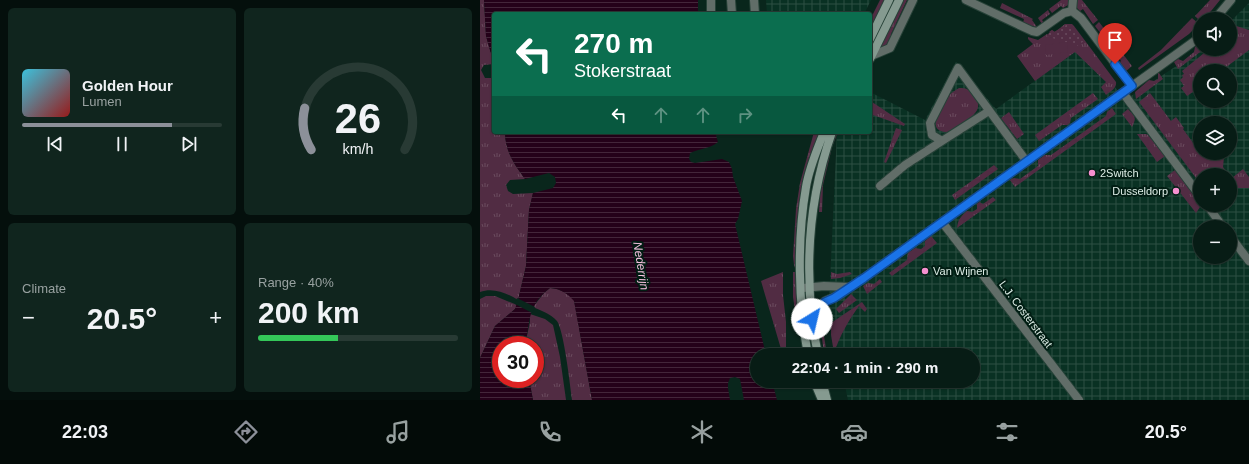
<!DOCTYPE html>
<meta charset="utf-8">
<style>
:root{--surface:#071c15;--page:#10251e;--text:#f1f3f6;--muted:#98a1a0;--line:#283a34;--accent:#8c9099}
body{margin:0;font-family:Helvetica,sans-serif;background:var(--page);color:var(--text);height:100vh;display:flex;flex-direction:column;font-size:15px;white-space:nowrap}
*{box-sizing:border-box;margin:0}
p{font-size:13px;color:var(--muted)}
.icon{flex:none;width:22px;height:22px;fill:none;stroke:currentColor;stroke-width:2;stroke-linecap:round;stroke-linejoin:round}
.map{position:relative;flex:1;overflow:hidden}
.details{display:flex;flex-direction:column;gap:8px;padding:8px;background:#040f0c;width:480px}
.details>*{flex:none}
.top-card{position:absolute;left:12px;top:12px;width:380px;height:122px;border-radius:4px;box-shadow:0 1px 3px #0004,0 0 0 1px var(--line);background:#0b6e4f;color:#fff;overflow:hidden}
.controls{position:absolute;left:713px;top:12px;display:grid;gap:8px}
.controls a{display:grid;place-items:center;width:44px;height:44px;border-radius:50%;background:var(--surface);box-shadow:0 1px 3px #0004,0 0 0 1px var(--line);font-size:20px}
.speed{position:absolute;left:12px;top:336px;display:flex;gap:8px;font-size:20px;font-weight:700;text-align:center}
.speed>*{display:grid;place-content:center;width:52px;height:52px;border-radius:50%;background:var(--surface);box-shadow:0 1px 3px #0004,0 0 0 1px var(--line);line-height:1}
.speed .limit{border:6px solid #d22;background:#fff;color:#111}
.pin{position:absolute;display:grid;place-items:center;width:34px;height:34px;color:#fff;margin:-41px -17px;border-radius:50% 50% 50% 0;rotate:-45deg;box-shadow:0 0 4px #0007}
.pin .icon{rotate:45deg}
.me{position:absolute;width:44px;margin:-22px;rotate:36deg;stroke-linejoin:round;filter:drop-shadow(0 0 3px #0008)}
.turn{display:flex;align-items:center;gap:14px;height:84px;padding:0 16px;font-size:18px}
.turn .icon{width:52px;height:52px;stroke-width:2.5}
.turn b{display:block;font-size:28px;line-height:34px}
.lanes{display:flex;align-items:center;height:38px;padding:0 16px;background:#0003;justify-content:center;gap:20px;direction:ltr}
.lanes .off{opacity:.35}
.big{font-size:30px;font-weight:700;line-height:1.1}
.details .widget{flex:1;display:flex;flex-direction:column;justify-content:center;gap:6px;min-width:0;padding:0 14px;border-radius:6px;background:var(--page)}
.details .dial{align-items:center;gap:0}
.dial svg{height:104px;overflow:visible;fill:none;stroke:var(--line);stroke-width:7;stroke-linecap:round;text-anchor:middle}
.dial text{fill:var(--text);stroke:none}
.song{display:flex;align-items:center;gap:12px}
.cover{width:48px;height:48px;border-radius:6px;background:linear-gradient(135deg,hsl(190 70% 55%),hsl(0 70% 35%))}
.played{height:4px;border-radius:2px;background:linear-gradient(90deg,var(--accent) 75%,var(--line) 75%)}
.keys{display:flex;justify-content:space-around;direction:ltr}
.heat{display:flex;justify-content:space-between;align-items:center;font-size:22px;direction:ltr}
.charge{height:6px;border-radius:3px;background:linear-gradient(90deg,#34c759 40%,var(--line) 0)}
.details .tiles{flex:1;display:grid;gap:8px;grid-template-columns:repeat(2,1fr)}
.trip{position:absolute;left:270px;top:348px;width:230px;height:40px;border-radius:20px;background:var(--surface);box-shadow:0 1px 3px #0004,0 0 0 1px var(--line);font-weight:700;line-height:40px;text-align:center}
.dock{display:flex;height:64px;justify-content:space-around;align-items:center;background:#030b08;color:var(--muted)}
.dock .icon{width:28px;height:28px}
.dock .on{color:var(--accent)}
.dock b{font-size:18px;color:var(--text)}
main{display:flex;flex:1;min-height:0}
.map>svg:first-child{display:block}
.industrial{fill:url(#industrial-grid);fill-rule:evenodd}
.grass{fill:url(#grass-tufts)}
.park{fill:url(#park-dots)}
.garden{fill:#512c43}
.water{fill:url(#water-rules)}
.pier{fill:#09261c}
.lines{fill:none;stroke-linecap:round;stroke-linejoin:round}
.street-casing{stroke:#274238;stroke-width:10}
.secondary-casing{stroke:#274238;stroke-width:10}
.street{stroke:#616d68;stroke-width:8}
.secondary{stroke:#859a90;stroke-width:8}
.route-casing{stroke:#114b97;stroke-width:10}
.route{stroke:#1a73e8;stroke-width:7}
.poi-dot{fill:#f690d0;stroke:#011d13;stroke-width:1.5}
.labels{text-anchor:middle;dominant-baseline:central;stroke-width:4;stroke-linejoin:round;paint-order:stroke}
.poi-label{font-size:11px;fill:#ddede6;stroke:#011d13;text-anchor:start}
.street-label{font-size:11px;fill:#ddede6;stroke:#011d13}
.water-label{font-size:12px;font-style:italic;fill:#f5c0df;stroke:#011d13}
</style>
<main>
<section class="details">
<div class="tiles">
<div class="widget">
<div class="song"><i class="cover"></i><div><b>Golden Hour</b><p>Lumen</p></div></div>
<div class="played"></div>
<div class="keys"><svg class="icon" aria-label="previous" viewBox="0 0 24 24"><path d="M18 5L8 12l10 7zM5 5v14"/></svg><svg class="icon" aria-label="pause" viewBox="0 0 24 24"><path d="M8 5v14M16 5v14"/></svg><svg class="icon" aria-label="next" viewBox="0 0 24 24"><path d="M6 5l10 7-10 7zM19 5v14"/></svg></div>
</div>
<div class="widget dial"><svg viewBox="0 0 100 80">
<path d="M14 69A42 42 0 1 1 86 69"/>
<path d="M14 69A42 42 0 0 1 9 37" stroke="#8c9099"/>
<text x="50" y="56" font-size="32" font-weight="700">26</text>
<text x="50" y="72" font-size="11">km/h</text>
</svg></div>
<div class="widget"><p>Climate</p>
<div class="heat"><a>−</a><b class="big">20.5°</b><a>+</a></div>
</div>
<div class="widget"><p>Range · 40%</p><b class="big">200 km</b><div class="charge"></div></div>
</div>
</section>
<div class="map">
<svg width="769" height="400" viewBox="0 0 769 400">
<defs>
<pattern id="industrial-grid" width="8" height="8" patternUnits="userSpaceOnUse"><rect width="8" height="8" fill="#093123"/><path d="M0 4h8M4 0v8" fill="none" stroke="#2c4f43"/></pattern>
<pattern id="grass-tufts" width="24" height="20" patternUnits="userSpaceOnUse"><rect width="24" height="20" fill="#512c43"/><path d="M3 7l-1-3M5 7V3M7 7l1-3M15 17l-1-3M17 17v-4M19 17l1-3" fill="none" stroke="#6a4b5e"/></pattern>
<pattern id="park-dots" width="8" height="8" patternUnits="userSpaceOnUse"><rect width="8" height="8" fill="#512c43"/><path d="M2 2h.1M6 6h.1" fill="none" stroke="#6a4b5e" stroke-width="1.8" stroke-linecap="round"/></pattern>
<pattern id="water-rules" width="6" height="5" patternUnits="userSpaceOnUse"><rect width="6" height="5" fill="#240119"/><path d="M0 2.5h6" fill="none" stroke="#43263a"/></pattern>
</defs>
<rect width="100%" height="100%" fill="#09261c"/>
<!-- industrial -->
<path class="industrial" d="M286,0H391L384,14H287Z
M769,3V400H368L364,381H493V355H359L349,303L357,132H390V92L445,120L476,62L516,109L603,46L645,100L722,49H750V22ZM720,71H750V101H720ZM720,123H750V153H720ZM720,175H750V205H720ZM720,227H750V257H720Z"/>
<!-- grass -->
<path class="grass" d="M0,0H4L6,36L14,64L4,65L1,70L5,78H14V132H25C25,151 34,164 45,179L30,180L26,185L28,191L33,194L53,193L49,210L46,266L38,300C27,293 13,287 0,292Z
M400,0H405L390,32V20Z
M422,0H427L411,34L412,38L408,44L398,49Z
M581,0H589L588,5L583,8L581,6L572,13L569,9Z
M596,0H602L618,20L613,24L603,9L600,11L596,7Z
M730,0H740L727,16L728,18L727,19H720V21L715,16Z
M522,3L553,19L552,20L557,27L550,26L543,23L544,19L520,8Z
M568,10L570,14L562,20L564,23L562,24L558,18Z
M712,18L720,25L719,29L717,26L709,34L659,70L658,68L681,50Z
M619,22L633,40L628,43L615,26Z
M585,24H592L594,26L636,82C637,88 631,91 626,95L621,87L626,82L595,52L555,81L537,56L553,44L548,39V37L558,40L567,34L570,37L588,41L569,32L572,30L575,32Z
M750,24L769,30V50L741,71H720V87L707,96L701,88L704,86L700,80L703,77L702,75L704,74L702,71L729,49H750Z
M634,42L652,66L645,72L639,63L641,61L630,46Z
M720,43V49H724L698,69L694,62L698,59L703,61L714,52L715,47Z
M678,73H679L683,79L656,99L655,92L669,80L674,81L678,79Z
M479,88C486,88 489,89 493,94C505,109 494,115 482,123C478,126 472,132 466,132C448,131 458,114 463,106C465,102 467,98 469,95C472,92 476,90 479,88Z
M613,93L618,99L591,118L590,123L587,125H582L559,141L555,135Z
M670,93L691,121L696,117L704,128L703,129L719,151L720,150V153H741L744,157L743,167L749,175H720L719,182L659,102Z
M392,102L425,124L424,126L390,114V103Z
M632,108L636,114L535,187L530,180L534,178L540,179L558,166V160L565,155H571L626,116L627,112Z
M648,109C655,117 657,117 652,127L642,114Z
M529,112L544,134L537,139L521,118Z
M416,128L422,130L406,163L404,162Z
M334,132H341L334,147L316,267L315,268L314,265L313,256L316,209L320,183Z
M354,132H358L352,147L343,185L342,212H339L341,177Z
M657,134H666L668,135L685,156L677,162Z
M514,165L518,169L475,200L472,195Z
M763,169L769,177V188H753L750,190V176L752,178Z
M695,170L720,203V207L716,213L687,176Z
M513,197L516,200L477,228C478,220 480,217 487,211L492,212L497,209V204L499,202L503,204Z
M451,236L457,243L412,276L409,273L427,260L428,253L435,248L441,249L445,246V241Z
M303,272V295L306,322V347L301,349L281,281Z
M313,272H316L319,318L316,317L313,297Z
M351,272L357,274L370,272L372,274L360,278L351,279Z
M400,279L402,282L387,294L383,286L388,283L394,284Z
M70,288C81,289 87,293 94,300L112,400H92C90,385 84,331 77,321C71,314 60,310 53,307L64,293Z
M371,294L377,300L359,313L356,309Z
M6,296H15L37,305L35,309L15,326L0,358V299Z
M50,314L65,319L73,325L80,357L86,400H53L49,379H55V345H45L50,322Z
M340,324L345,325L344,336L347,355H345L344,353Z"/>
<!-- park -->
<path class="park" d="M588,24L592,25L604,41L597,46L566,36L572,30L574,32Z"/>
<!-- garden -->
<path class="garden" d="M587,42L588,52L566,55L565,45Z
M382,302L387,309L385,312L379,306C368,321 360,336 354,353L351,335V323Z"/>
<!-- water -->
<path class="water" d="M4,0H218V14H14V64L6,36Z
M25,132H235L238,142C230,149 220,148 210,153L209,159L211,162L215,163L242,159L249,162L252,169L253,177L262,201L258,219L255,224L286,355H277V381H292L297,400H264L260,379L255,377L250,378L248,383V388L250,400H112L94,301C87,293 81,289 70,288C47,306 51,319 45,345H21V379H49L53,400H0V358L15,326L35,309L38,300L46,266L49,210L53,193L73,188L76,183L75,177L69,173L45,179C34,164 25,151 25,132Z"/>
<!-- pier -->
<path class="pier" d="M37,298L55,307L52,313L35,304Z"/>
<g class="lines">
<!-- street casing -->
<g class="street-casing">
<path id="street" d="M231,0V14
M251,0L252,14
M274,0L275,14
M486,0L552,31L557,32L584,13L592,11L601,18L652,86
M592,11L593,0
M735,19L751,0
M391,56L410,48L433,0
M643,93L720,196
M509,111L462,141L452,135L450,123L478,68L547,162
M400,186L425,165L462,141
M727,205L743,227
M462,222L599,400
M750,236L769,261
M323,288L344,286L370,287
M332,319L337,309L345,301L361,294L384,278L680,66L716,40L720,36"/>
</g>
<!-- secondary casing -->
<g class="secondary-casing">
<path id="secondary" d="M390,39L409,0
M390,59L419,0
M328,355C318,303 317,239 326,187C329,168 337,150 344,132
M338,355C336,343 333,331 332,319C325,256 331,192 352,132
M334,381L342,400
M342,381L347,400"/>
</g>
<!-- street -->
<use href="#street" class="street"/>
<!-- secondary -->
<use href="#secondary" class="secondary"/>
</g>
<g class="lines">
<!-- route casing -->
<g class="route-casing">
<path id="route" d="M332,319L337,309L345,302L354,298L384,278L652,86L635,64"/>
</g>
<!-- route -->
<use href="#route" class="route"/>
</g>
<!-- markers -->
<g class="poi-dot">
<circle cx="612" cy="173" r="4"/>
<circle cx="696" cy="191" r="4"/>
<circle cx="445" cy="271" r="4"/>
</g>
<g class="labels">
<!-- poi labels -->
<g class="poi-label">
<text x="620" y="173">2Switch</text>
<text x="688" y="191" text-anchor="end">Dusseldorp</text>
<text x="453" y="271">Van Wijnen</text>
</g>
<!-- street labels -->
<g class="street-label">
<text transform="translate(546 314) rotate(53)">L.J. Costerstraat</text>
</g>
<!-- water labels -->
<g class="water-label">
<text transform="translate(161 266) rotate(81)">Nederrijn</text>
</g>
</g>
</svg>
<div class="controls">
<a><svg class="icon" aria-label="sound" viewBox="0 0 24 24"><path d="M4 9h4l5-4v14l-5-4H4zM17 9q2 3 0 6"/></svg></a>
<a><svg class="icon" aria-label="search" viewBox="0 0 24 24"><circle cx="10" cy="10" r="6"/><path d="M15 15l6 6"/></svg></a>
<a><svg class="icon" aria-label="layers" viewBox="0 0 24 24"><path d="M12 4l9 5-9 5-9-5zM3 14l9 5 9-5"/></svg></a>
<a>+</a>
<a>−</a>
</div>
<div class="speed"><div class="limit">30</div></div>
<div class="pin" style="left:635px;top:64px;background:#d93025"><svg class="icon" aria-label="arrive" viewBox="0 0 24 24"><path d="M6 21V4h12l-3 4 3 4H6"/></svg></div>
<svg class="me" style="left:332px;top:319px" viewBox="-20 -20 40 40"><circle r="19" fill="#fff"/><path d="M0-13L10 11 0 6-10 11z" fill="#1a73e8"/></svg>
<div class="trip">22:04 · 1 min · 290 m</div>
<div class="top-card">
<div class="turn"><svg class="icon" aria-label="left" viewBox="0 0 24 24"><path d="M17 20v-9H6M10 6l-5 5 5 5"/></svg><div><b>270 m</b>Stokerstraat</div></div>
<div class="lanes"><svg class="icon" aria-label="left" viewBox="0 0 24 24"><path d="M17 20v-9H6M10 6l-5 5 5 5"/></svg><svg class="icon off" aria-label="ahead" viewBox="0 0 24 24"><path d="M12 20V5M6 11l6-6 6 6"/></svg><svg class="icon off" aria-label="ahead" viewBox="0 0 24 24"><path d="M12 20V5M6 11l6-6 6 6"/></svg><svg class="icon off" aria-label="right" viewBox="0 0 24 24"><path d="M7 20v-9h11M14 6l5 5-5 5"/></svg></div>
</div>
</div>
</main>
<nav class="dock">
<b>22:03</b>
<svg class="icon on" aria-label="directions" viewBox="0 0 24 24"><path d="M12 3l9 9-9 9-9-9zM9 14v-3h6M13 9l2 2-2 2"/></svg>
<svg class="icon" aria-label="music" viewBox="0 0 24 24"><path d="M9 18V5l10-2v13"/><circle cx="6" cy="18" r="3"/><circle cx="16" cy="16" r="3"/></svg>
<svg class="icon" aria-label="phone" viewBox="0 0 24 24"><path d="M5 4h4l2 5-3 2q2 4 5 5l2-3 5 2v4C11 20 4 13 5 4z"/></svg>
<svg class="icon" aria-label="climate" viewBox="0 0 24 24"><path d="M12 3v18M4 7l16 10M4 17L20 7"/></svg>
<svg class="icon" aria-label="car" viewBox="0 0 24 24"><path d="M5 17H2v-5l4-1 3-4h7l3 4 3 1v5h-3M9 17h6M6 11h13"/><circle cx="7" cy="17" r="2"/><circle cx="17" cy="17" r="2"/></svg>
<svg class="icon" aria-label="filters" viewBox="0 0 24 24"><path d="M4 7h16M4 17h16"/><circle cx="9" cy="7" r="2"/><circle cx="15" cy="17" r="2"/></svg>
<b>20.5°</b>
</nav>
